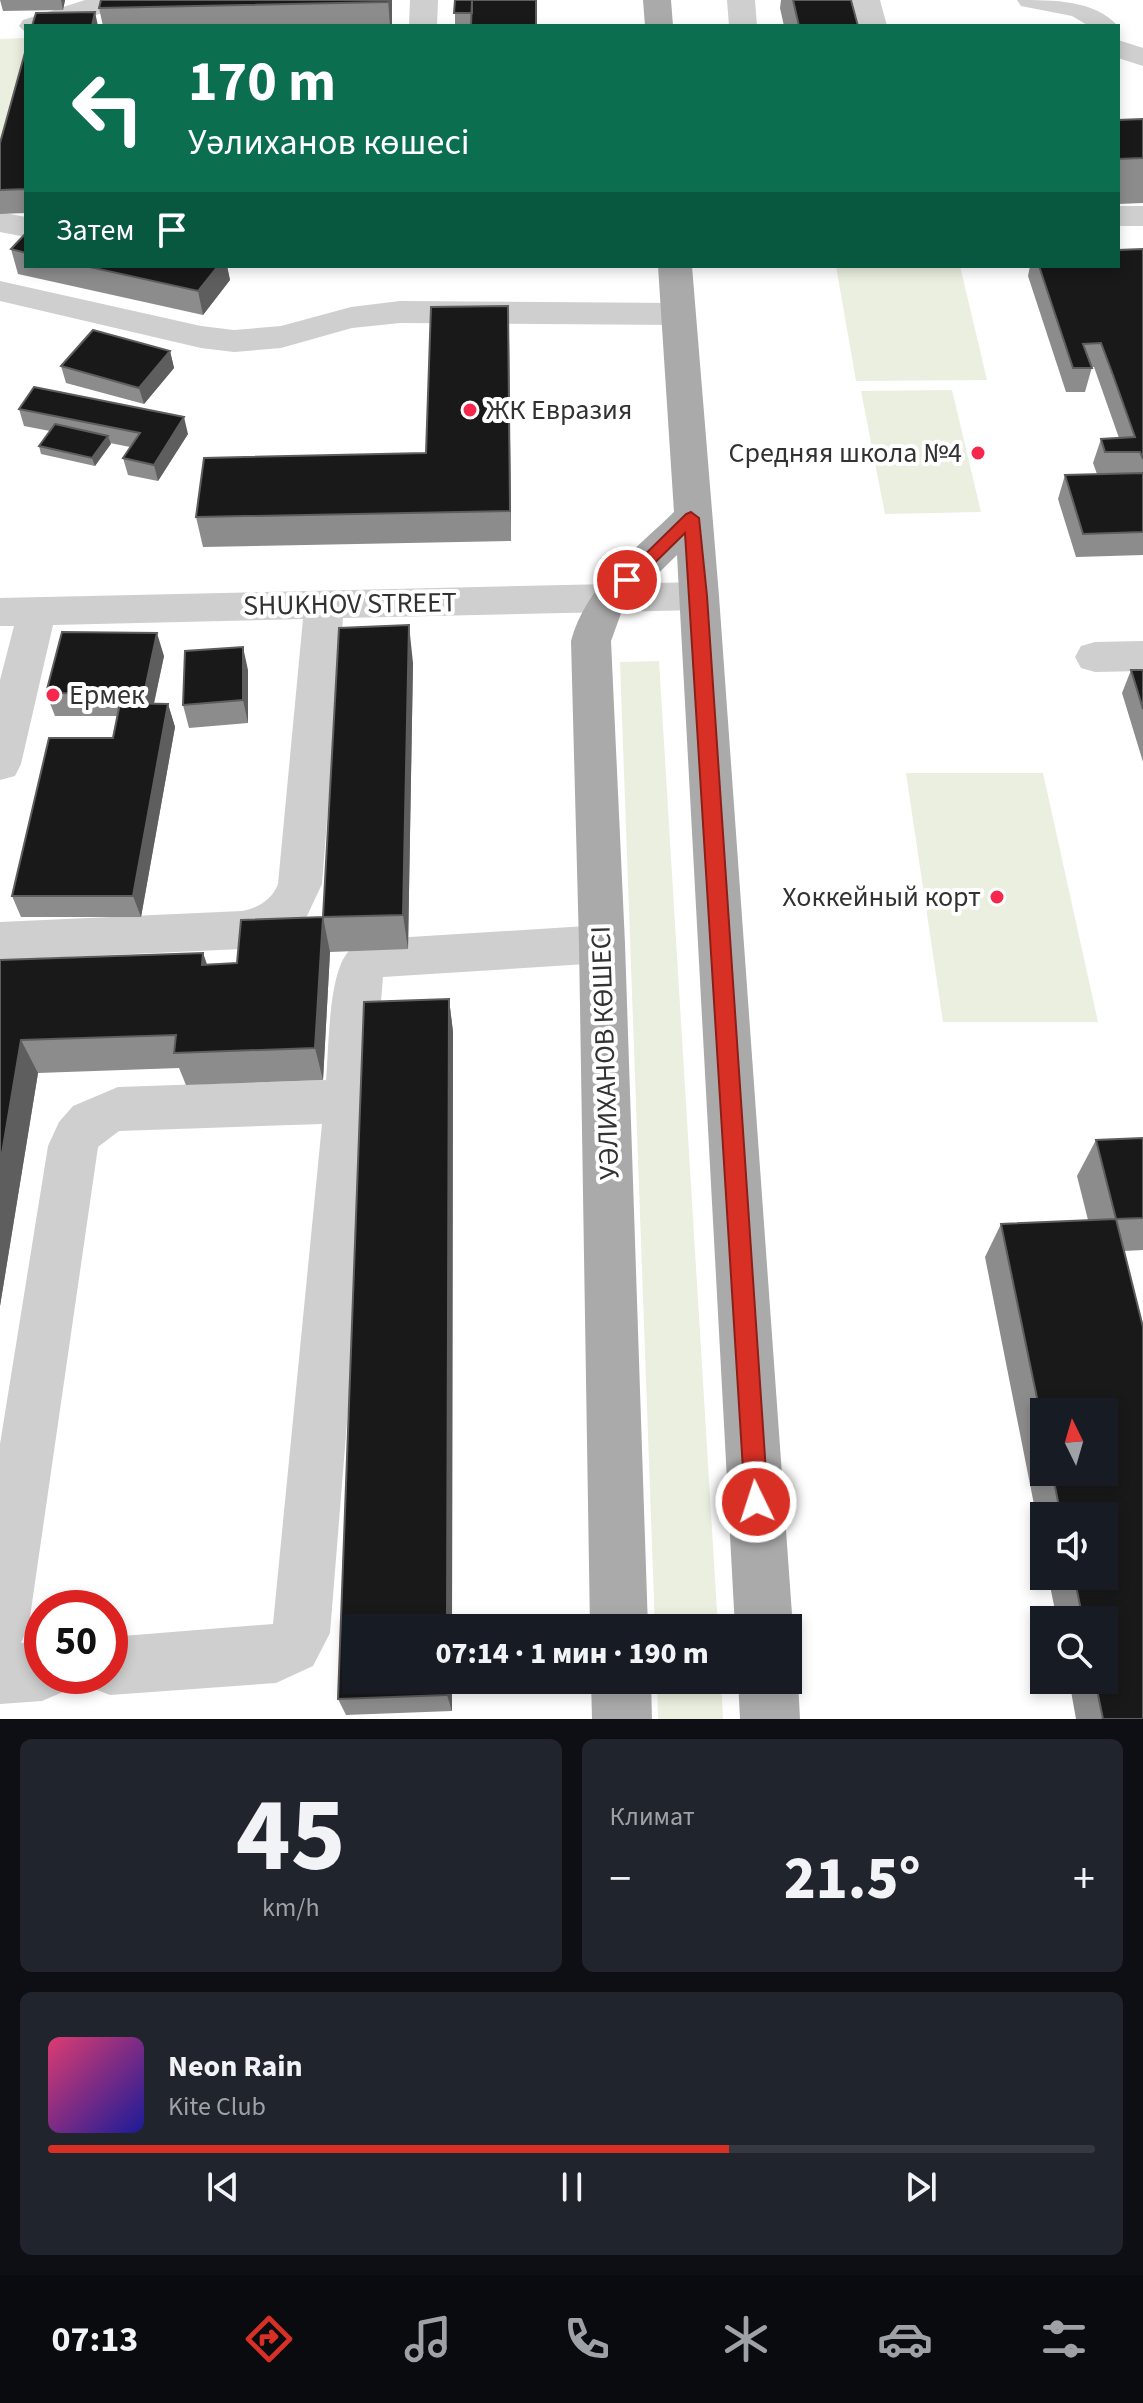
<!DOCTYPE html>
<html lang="ru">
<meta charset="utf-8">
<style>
:root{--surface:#171b24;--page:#20242c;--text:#f1f3f6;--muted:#9ea1a6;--line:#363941;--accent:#d93025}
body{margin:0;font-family:"Source Sans 3",sans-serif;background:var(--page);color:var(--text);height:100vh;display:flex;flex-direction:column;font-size:30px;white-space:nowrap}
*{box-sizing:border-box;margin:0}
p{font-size:26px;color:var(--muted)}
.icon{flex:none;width:44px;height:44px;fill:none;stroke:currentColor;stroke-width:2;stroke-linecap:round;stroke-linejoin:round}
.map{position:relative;height:1719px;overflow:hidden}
.panel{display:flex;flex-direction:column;gap:20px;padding:20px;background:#0d0f14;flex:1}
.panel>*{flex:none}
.top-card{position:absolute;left:24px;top:24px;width:1096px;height:244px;border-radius:0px;box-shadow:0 4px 12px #0003;background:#0b6e4f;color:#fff;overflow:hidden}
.needle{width:52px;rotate:355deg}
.fabs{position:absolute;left:1030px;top:1398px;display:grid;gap:16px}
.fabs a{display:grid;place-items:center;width:88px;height:88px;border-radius:0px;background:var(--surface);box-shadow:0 4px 12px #0003;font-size:40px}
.speed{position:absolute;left:24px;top:1590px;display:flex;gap:16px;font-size:40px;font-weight:700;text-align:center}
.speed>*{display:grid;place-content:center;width:104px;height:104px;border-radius:50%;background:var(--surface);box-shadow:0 4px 12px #0003;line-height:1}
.speed .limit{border:12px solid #d22;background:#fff;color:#111}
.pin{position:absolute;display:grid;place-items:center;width:68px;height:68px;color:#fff;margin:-34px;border:4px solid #fff;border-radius:50%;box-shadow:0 2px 8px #0007}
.me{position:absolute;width:88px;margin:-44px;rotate:356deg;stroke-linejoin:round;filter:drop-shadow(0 0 6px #0008)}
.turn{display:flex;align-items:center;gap:28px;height:168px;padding:0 32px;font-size:36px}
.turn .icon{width:104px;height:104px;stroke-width:2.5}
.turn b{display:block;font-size:56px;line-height:68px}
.then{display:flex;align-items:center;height:76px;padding:0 32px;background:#0003;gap:16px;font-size:30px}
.big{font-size:60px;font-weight:800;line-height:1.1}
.panel .widget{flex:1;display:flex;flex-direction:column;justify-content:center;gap:12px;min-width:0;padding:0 28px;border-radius:12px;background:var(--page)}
.panel .dial{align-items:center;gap:0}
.dial b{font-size:104px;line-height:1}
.song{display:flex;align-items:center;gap:24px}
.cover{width:96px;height:96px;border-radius:12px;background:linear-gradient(135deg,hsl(340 70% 55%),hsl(240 70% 35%))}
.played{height:8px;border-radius:4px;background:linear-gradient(90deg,var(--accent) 65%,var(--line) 65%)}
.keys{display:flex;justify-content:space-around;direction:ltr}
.heat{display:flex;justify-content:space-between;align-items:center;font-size:44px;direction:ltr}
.panel .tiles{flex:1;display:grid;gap:20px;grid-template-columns:1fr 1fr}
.widget:last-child{grid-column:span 2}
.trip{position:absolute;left:342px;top:1614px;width:460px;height:80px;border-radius:0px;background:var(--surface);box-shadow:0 4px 12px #0003;font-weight:800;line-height:80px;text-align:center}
.menu{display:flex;height:128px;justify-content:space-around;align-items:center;background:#090b0e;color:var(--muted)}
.menu .icon{width:56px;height:56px}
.menu .selected{color:var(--accent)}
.menu b{font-size:36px;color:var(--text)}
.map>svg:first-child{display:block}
.green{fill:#eaefdf}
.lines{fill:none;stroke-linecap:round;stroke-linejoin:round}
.minor{fill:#cfcfcf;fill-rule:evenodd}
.major{fill:#aaa;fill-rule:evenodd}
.wall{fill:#8c8c8c;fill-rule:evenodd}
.shaded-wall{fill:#5e5e5e}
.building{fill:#191919;stroke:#5e5e5e;stroke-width:2}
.route{fill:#d93025;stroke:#8d1f18;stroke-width:2}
.poi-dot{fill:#f5274d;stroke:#fff;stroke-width:3}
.labels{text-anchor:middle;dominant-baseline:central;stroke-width:8;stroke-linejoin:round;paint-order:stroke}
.poi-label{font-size:28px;fill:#323232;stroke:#fff;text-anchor:start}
.street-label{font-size:28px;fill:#323232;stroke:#fff}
</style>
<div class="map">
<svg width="1143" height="1719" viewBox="0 0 1143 1719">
<rect width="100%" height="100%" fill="#fff"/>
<!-- green -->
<path class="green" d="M26,38V56L0,141V39Z
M836,266H960L987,380L856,381Z
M952,390L981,512L885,514L861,391Z
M659,661L718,1628H655L620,662Z
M906,773H1043L1098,1022H943Z
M657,1680H721L723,1719H658Z"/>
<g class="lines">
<!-- minor -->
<path class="minor" d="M85,0H128L124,6L62,26H26V33L19,26L23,20Z
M410,0H438L437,26H409Z
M727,0H755L757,26H729Z
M852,0H880L887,26H859Z
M1017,0C1054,0 1095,0 1118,26H1089L1072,16L1021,6Z
M1118,40L1143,48V66L1118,58Z
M1118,206H1143V226H1118Z
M0,212L26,217V237L0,232Z
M0,281L201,326L234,330L281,326L351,307L400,301L678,303L690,307L695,314L690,321L678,325L400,323L352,328L281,348L234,352L201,348L0,301Z
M699,582L713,586L719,596L713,606L699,610L343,618L322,884L307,916L295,930L278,938L242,949L0,960V922L242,911C258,908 272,900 278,884L303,619L53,625L21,764L15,776L0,780V680L14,626H0V598Z
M1143,641V671L1095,672L1081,668L1075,657L1081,646L1095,642Z
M602,925L618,931L625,944L618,957L602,963L383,977L330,1633L313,1666L276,1683L110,1695L89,1687L85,1676H110V1637L273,1624L322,1124L119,1131L98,1147L29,1624L21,1643L42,1641V1676H69L63,1692L42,1701L0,1704V1444L48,1146L59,1122L73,1106L118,1087L326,1080C329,1050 328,972 349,951C356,944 369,942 378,939Z"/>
<!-- major -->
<path class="major" d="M643,0H671L673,26H645Z
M658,266H692L719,596L793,1628L788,1640V1628H735L677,555L623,608L611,641L625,944L648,1628H590L579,944L571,641C586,585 634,551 674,512Z
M789,1659L798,1680L800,1719H740L738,1680H788Z
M591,1680H651L652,1719H592Z"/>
</g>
<!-- wall -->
<path class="wall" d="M0,0H65L63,10L3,11Z
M392,0V26H103L99,8Z
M455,0L536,26H455Z
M781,0H851L858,26H784L780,8Z
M26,49V213L0,214V143Z
M1143,119V203L1118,204V120Z
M26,233V266H227L230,280L203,315L18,274L11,249Z
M1143,249V555L1076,557L1058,499L1065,475L1097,474L1093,463L1101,439L1119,438L1094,367H1092L1085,392H1066L1028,276L1030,266H1039Z
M509,336L511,541L203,547L196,517L426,453Z
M170,351L174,368L144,404L66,383L61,366Z
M19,409L188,434L158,481L128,475L123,458L130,447L110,443L95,466L41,454L39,446L50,431L24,426Z
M164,656L154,704H168L175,727L141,917H21L12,896L113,738L117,716H55L46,693Z
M413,663L408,949L330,952L323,1080L186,1085L179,1068L38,1073L0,1306V960L203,953L207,964L237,963L323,917Z
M248,670V723L189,728L183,705Z
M1131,670H1143V762L1122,693Z
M449,999L453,1032L452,1628H356V1680H452V1711L346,1715L338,1699Z
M1143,1138V1250L1124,1251L1143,1719H1076L1069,1680H1104V1620H1057L1048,1576H1104V1516H1044V1555L985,1257L1001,1224L1088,1220L1077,1176L1096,1140ZM1044,1412L1104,1472H1044Z"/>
<!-- shaded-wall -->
<path class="shaded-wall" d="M61,0H65L63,10Z
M388,0H392V26H390Z
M95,12L98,26H92Z
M218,266H227L230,280L203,315L198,291Z
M508,306L509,336L511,541L510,511Z
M170,351L174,368L144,404L139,388Z
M184,417L188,434L158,481L154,465Z
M108,436L111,444L95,466L92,458Z
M409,625L413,663L408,949L403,915Z
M157,633L164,656L151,716L144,694Z
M243,647L248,670V723L243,700Z
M168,704L175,727L141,917L133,896Z
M323,917L330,952L323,1080L315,1048Z
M203,953L214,987L202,965Z
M449,999L453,1032L452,1628H447Z
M21,1040L38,1073L0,1306V1165Z
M447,1680H452V1711L447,1695Z"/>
<!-- building -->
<path class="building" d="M101,0H388V2L99,8Z
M455,0H495H472V13H454Z
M472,0H536V26H471Z
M793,0H851L858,26H799Z
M95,12L92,26H32L36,13Z
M26,49V189L0,190V143Z
M1143,119V158L1118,159V120Z
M26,233V253L11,249Z
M1143,249V459L1140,452H1105L1101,439L1135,437L1113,375L1101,343L1083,344L1092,368H1073L1039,266H1118V250Z
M85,266H218L198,291Z
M508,306L510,511L196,517L204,458L426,453L431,307Z
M93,330L170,351L139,388L61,366Z
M34,387L184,417L154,465L123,458L140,433L19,409Z
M55,424L108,436L92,458L39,446Z
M1143,473V532L1083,534L1065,475Z
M409,625L403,915L323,917L339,628Z
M62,632L157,633L144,694L46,693Z
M243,647V700L183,705L185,651Z
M1131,670H1143V709Z
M120,703L168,704L133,896H12L49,738H113Z
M323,917L315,1048L174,1053L176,1035L21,1040L0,1165V960L203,953L202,965L237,963L241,920Z
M449,999L447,1628H356V1680H447V1695L338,1699L364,1002Z
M1143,1138V1218L1116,1219L1096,1140Z
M1116,1219L1143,1327V1719H1103L1095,1680H1104V1620H1083L1074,1576H1104V1516H1061L1052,1472H1104V1412H1044V1432L1001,1224Z"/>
<!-- route -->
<path class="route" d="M691,512L699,518L707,596L768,1502L764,1510L756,1513L748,1510L745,1502L685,533L633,584L627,586L619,580L686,514Z"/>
<!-- markers -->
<g class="poi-dot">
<circle cx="470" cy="410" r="8"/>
<circle cx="978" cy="453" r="8"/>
<circle cx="53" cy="695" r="8"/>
<circle cx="997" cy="897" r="8"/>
</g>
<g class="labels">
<!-- poi labels -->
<g class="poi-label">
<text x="486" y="410">ЖК Евразия</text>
<text x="962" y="453" text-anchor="end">Средняя школа №4</text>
<text x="69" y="695">Ермек</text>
<text x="981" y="897" text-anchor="end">Хоккейный корт</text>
</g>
<!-- street labels -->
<g class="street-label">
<text transform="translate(350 604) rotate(-1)">SHUKHOV STREET</text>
<text transform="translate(605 1053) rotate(-92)">УӘЛИХАНОВ КӨШЕСІ</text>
</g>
</g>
</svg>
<div class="fabs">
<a><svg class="needle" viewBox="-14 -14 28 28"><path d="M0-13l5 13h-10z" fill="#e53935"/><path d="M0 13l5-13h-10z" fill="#9ea1a6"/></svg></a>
<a><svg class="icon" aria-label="sound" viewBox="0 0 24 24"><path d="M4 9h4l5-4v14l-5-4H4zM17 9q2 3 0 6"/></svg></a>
<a><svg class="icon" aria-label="search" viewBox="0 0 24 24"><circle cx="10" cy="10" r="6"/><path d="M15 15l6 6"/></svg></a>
</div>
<div class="speed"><div class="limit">50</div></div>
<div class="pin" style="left:627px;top:580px;background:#d93025"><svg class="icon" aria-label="arrive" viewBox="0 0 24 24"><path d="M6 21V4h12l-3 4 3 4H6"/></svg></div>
<svg class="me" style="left:756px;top:1502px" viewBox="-20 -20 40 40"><circle r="17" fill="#d93025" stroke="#fff" stroke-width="3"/><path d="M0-11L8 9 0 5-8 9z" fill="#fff"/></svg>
<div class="trip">07:14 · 1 мин · 190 m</div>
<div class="top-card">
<div class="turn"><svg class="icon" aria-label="left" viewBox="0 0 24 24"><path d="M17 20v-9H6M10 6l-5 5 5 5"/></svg><div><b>170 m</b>Уәлиханов көшесі</div></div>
<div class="then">Затем<svg class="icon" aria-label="arrive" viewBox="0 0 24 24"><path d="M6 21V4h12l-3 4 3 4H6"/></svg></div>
</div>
</div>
<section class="panel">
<div class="tiles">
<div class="widget dial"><b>45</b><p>km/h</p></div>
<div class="widget"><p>Климат</p>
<div class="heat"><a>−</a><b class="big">21.5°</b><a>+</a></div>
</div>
<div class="widget">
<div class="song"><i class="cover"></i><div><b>Neon Rain</b><p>Kite Club</p></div></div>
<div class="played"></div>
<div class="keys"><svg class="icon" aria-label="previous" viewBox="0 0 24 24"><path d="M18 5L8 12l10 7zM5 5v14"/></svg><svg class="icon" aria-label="pause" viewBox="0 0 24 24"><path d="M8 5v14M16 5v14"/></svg><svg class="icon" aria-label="next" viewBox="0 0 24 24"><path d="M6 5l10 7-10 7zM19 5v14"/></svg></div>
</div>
</div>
</section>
<nav class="menu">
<b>07:13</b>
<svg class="icon selected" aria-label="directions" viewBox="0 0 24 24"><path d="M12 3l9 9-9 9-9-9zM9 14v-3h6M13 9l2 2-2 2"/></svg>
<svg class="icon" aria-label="music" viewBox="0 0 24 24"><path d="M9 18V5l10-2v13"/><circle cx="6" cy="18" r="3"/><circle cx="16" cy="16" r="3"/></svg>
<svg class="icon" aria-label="phone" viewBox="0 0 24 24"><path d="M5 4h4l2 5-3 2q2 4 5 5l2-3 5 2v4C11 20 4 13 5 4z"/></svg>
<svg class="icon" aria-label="climate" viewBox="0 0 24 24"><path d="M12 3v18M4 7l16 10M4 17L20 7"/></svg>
<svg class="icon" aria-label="car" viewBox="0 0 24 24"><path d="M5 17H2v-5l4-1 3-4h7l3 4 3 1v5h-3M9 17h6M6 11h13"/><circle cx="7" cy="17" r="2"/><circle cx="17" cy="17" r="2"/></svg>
<svg class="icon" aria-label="filters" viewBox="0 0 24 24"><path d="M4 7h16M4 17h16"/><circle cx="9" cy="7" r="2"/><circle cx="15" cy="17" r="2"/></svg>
</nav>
